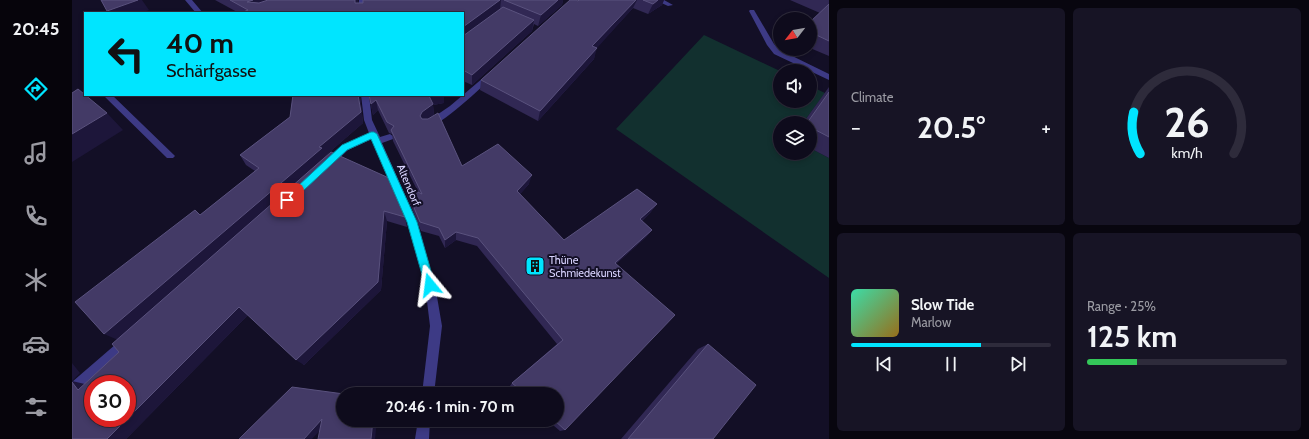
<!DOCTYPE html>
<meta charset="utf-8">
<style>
:root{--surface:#0e0b1c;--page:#171425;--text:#f1f3f6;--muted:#9b9ba3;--line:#2e2b3b;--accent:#00e5ff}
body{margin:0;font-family:Cabin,sans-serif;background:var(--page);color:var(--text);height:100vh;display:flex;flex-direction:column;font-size:15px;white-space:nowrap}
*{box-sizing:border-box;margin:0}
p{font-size:13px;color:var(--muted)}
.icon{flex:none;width:22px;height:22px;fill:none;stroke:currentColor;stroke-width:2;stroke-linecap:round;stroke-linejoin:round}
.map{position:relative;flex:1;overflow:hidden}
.side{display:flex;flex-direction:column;gap:8px;padding:8px;background:#08060f;width:480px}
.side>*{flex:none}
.banner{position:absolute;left:12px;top:12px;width:380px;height:84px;border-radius:0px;box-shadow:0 2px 6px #0003,0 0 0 1px var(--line);background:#00e5ff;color:#111;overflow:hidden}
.needle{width:26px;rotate:239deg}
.fabs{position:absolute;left:701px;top:12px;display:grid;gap:8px}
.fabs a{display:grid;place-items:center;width:44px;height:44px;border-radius:50%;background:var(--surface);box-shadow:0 2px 6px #0003,0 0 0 1px var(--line);font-size:20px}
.speed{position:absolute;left:12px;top:375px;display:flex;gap:8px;font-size:20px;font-weight:700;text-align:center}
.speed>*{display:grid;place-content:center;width:52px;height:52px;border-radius:50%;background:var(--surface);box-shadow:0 2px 6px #0003,0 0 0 1px var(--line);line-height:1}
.speed .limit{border:6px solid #d22;background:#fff;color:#111}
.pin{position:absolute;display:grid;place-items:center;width:34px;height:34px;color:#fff;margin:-17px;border-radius:8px;box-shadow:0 2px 6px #0006}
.me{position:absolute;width:44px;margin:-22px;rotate:344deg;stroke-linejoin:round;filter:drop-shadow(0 0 3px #0008)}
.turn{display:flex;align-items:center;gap:14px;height:84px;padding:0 16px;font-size:18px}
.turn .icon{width:52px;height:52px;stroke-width:2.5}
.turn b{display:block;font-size:28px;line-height:34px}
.big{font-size:30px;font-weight:800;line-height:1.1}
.side .widget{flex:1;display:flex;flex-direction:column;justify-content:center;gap:6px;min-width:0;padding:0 14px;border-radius:6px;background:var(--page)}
.side .dial{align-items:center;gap:0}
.dial svg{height:104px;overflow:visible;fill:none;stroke:var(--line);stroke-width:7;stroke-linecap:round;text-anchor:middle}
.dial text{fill:var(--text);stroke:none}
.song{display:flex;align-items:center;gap:12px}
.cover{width:48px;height:48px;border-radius:6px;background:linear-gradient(135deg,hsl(160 70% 55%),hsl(40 70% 35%))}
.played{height:4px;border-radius:2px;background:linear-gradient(90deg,var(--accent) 65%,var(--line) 65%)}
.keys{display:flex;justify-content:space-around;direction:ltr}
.heat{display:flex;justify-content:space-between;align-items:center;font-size:22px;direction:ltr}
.charge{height:6px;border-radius:3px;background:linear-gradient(90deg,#34c759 25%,var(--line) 0)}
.side .tiles{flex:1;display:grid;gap:8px;grid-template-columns:repeat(2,1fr)}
.trip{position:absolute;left:264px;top:387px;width:228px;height:40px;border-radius:20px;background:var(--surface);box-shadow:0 2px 6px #0003,0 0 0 1px var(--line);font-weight:800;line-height:40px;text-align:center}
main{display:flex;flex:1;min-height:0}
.menu{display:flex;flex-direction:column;width:72px;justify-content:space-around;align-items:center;background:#06040b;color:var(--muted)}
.menu .icon{width:28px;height:28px}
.menu .selected{color:var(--accent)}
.menu b{font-size:18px;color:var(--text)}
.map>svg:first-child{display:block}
.green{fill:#12302f}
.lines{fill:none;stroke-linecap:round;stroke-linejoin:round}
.service{fill:#3d3a85;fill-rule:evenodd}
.minor{fill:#3d3a85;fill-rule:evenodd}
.wall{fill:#312854}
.shaded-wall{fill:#1d163a}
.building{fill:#433a66;stroke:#5a527e;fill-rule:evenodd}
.route{fill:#00e5ff;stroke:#0095a6}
.labels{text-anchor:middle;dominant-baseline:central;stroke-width:4;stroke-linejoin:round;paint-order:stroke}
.street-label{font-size:11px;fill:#d9d4ff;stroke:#130f26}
.poi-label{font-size:11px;fill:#d9d4ff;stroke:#130f26;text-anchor:start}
</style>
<main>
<nav class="menu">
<b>20:45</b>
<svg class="icon selected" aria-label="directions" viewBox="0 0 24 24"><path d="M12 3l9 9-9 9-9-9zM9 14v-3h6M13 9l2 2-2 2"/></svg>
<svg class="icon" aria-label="music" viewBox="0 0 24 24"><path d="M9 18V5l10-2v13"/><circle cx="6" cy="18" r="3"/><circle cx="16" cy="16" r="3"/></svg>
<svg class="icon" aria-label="phone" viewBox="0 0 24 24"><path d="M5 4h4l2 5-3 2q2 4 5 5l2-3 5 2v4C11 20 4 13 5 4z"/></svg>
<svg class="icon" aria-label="climate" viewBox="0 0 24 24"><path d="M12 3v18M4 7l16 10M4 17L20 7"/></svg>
<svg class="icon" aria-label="car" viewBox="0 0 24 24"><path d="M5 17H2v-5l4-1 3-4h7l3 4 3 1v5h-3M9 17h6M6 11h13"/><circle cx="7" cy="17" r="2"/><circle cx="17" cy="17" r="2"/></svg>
<svg class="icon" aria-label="filters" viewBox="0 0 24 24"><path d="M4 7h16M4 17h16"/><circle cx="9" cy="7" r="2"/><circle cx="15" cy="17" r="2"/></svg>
</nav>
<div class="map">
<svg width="757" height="439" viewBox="0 0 757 439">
<rect width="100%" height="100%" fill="#130f26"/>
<!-- green -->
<path class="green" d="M632,35L708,71V101H738V86L753,93L731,123H708V153H738V148L757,158V278L544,129Z"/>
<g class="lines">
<!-- service -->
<path class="service" d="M583,0H592L601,5L596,6Z
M678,10H682L702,44L708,50L757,74V80L702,54L695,45L677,11Z
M31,95H40L101,154L103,156L101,158H95Z"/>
<!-- minor -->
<path class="minor" d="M113,0H120L131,13H124Z
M287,0H293L292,13H286Z
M418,72L421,73V77C410,86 365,131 353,127L352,125L353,123L378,106Z
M289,95H297L300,120L308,137L318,134L322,137L321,139L310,143L345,222L363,285L370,326L362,394H350L358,326L353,285L335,222L300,139L276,150L259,166L256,167L251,163L270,146L297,133L292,120Z
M55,336L59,338L61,342L59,346L4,394L0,396V382L51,338Z
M346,420H358L357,439H343Z"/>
</g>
<!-- wall -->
<path class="wall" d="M143,0H286V3H291V0H491L490,5L466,26L462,24L460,31L400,85L391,81V13H167Z
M507,0H592L590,5L576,14L561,8L524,48L522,59L466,121L408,90L409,80Z
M718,0H757V56L738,48V22L748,13Z
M757,87V158L738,148V123H731Z
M221,95H288L291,123L253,156V157L333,217L335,227L315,221L309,290L232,365L176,315L54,439L13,384L47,352L45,339L128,215L183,171L174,165L168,155L218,117Z
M297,95H372V103L361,105L362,115L355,119L390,166L457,184L448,194L492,240L585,204L578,213L570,221L580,230L573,238L544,264L493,430L488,431L475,420H485V394H447L438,386L440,383L485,344L405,246L384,240L373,248L367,236L349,231L335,196L333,186L346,192L321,141L320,134L317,133L306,110L301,115Z
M636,344L641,439H549L626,349Z"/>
<!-- shaded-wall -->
<path class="shaded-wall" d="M66,0H70L77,10L70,13H36L35,11Z
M181,0H215L180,13L175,2Z
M283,0H286L285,13L283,3Z
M428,0H429L428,10L391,38V27Z
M486,0H491L490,5L466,26L469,15Z
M564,0H565L561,8L517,57L520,46Z
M586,0H592L590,5L576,14L581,4Z
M462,20L460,31L400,85V75Z
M525,48L522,59L466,121L468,111Z
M286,95H288L291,123L253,156L254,158L46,340L32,334L247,147Z
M360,95H372V103L361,105L362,115L351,122L348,116L357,96Z
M304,100L306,110L301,115L299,104Z
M35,113L51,130L0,162V134Z
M460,175L457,184L443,200L445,191Z
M585,204L578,213L561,228L568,219Z
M312,211L315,221L309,290L232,365L224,360Z
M580,230L573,238L537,270L543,263Z
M384,232V240L373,248V240Z
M167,307L177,314L54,439H35Z
M0,363L8,373L0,381Z
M0,381L17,385L6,390L0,382Z
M250,419L256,422L240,439H232Z
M301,420H305L303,439H299Z"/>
<!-- building -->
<path class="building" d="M29,0H66L35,11Z
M158,0H181L175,2L187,3L196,0H283V3H291V0H428L391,27V13H169L176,10Z
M432,0H486L469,15Z
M498,0H504L506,1L507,0H564L520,46L525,48L468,111L409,80Z
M571,0H586L581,4Z
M757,4V41L738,32V22Z
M431,7L462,20L400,75L391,70V34V36Z
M6,89L35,113L0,134V93Z
M757,92V137L738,127V123H735Z
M221,95H286L289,112L247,147L250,148L32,334L3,302L123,210L128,215L187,168L168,155L218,117Z
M297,95H360L357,96L361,104L350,112L348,116L350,119H356L366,113L390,166L426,144L460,175L445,191L492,240L565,189L585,204L568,219L580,230L543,263L603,315L493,430L482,420H485V394H453L440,383L491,340L406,238L384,232L373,240L367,228L348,222L333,186L350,194L319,130L322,126L315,122L304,100L299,104Z
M259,152L317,178L333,217L312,211L306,282L224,360L167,307L35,439H0V382L6,390L47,352L40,344ZM21,384H55V418H21Z
M636,344L684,385L641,439H556Z
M220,387L272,394H271V420H301L299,439H246L250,419L232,439H167Z"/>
<!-- route -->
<path class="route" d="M299,132H302L305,134L345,222L363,285L362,289H355L353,285L335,222L299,139L275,150L218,203L215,204L211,200L270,145Z"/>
<!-- icons -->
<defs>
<g id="building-square" transform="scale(1)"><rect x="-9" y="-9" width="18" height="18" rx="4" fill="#00e5ff" stroke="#130f26"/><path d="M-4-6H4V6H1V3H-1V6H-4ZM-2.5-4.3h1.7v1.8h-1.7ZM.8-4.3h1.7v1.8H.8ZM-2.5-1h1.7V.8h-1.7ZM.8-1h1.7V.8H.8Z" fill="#111"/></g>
</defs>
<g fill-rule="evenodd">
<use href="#building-square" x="463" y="266"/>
</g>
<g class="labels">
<!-- street labels -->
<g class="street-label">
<text transform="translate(337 185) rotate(67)">Altendorf</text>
</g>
<!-- poi labels -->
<g class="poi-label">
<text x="477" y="260">Thüne<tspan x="477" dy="13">Schmiedekunst</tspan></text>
</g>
</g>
</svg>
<div class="fabs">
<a><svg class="needle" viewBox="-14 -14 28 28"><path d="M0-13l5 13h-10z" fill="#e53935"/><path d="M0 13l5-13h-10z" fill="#9b9ba3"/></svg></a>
<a><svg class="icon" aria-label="sound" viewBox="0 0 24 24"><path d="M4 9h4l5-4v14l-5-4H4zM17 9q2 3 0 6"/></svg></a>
<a><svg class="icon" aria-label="layers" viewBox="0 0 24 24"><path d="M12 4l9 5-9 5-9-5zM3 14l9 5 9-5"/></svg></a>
</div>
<div class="speed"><div class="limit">30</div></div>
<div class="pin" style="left:215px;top:200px;background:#d93025"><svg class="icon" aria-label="arrive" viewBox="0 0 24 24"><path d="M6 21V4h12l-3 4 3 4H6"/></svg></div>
<svg class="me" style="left:358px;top:285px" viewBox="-20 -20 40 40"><path d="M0-17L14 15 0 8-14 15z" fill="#00e5ff" stroke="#fff" stroke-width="4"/></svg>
<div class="trip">20:46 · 1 min · 70 m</div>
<div class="banner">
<div class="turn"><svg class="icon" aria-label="left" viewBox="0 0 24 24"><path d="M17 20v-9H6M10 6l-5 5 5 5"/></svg><div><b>40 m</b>Schärfgasse</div></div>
</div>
</div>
<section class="side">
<div class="tiles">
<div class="widget"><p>Climate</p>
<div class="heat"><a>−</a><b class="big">20.5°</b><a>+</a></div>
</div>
<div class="widget dial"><svg viewBox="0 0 100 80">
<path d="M14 69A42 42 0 1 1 86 69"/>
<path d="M14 69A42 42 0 0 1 9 37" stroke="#00e5ff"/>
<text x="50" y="56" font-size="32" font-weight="700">26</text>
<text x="50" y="72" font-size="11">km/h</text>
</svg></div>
<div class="widget">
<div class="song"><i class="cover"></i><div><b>Slow Tide</b><p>Marlow</p></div></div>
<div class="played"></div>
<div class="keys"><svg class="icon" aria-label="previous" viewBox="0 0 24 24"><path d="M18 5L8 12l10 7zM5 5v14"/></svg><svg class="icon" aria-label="pause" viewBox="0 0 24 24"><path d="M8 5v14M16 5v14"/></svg><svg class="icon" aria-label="next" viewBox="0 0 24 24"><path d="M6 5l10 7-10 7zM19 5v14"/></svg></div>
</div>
<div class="widget"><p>Range · 25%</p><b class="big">125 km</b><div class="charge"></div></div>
</div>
</section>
</main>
